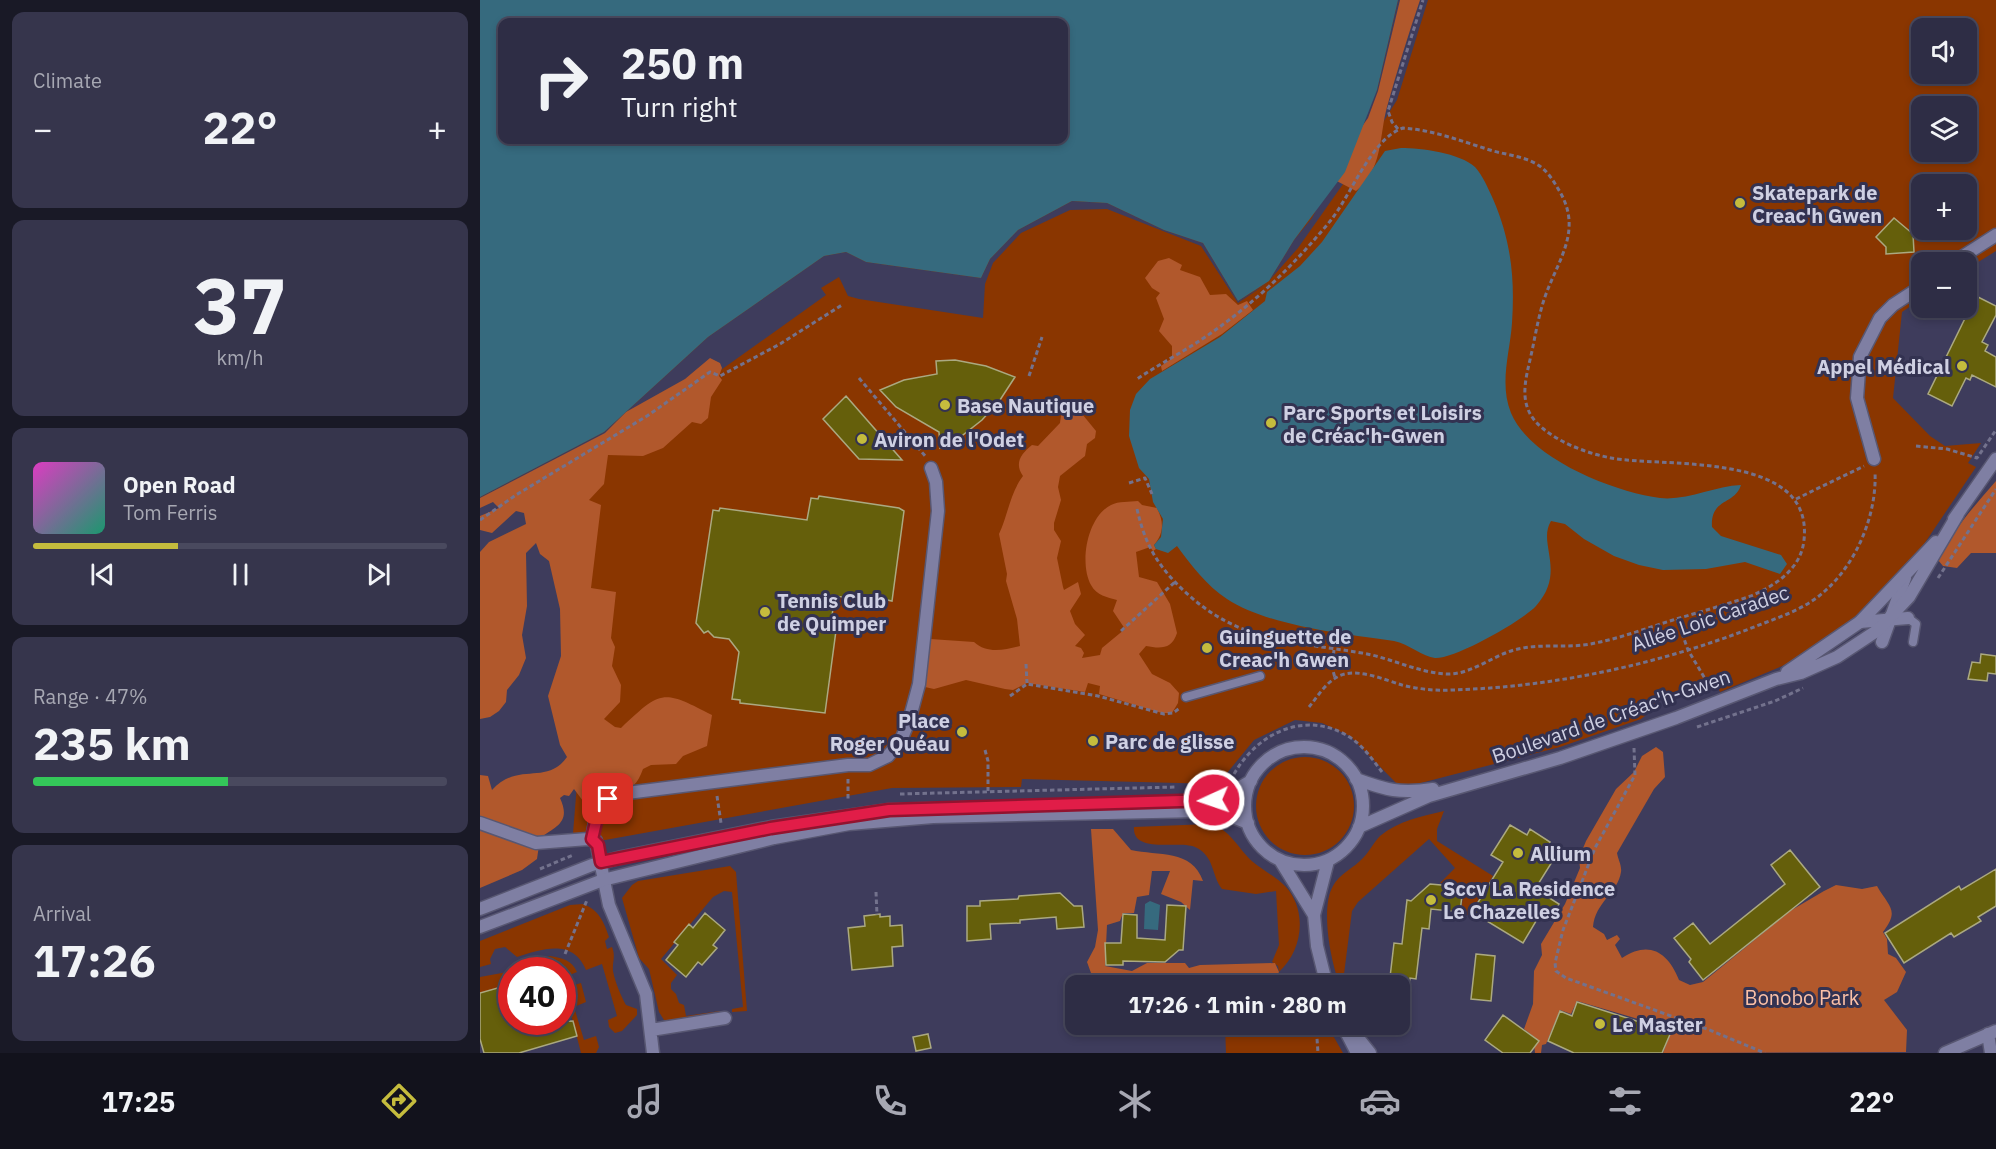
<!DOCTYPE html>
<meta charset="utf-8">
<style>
:root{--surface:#2e2d45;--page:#36354c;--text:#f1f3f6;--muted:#a7a8b3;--line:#49495e;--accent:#c5bc3d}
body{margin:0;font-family:"IBM Plex Sans",sans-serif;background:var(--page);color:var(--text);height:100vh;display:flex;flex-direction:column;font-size:22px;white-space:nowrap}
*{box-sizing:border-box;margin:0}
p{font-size:20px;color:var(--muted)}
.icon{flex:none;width:33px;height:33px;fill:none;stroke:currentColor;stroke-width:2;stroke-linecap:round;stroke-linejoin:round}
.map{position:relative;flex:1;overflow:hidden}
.details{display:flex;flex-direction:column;gap:12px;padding:12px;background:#191926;width:480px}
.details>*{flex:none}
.guide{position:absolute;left:18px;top:18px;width:570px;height:126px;border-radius:12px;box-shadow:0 3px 9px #0003,0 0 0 2px var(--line);background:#2e2d45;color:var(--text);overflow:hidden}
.fabs{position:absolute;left:1431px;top:18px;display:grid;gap:12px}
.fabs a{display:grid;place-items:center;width:66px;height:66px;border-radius:12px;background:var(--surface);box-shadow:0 3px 9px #0003,0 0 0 2px var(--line);font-size:30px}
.speed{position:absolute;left:18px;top:957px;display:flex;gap:12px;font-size:30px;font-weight:700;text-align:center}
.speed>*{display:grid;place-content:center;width:78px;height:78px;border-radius:50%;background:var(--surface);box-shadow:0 3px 9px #0003,0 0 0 2px var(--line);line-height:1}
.speed .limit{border:9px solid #d22;background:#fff;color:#111}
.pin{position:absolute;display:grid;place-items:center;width:51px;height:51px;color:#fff;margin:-26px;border-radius:12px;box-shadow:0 3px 9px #0006}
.me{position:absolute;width:66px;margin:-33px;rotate:267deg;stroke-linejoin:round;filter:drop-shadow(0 0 4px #0008)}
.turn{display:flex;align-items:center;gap:21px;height:126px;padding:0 24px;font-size:27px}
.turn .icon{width:78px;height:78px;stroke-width:2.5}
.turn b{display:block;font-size:42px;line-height:51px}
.big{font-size:45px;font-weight:800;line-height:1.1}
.details .widget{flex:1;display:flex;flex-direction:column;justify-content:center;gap:9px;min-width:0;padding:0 21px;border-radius:12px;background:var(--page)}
.details .dial{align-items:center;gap:0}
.dial b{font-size:78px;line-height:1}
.song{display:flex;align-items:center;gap:18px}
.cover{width:72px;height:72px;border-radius:9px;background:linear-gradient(135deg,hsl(310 70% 55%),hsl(160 70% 35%))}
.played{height:6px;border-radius:3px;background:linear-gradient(90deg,var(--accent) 35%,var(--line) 35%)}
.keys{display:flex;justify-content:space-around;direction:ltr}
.heat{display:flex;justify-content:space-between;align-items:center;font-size:33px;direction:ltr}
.charge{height:9px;border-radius:4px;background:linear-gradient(90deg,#34c759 47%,var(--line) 0)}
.trip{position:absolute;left:585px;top:975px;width:345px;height:60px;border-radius:12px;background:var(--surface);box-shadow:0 3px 9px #0003,0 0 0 2px var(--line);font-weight:800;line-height:60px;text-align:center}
.tab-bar{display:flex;height:96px;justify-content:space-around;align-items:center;background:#12121c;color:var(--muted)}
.tab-bar .icon{width:42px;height:42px}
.tab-bar .on{color:var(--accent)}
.tab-bar b{font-size:27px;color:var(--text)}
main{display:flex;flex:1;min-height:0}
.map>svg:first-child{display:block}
.green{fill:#8a3600;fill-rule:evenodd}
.forest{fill:#b1582c}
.water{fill:#366a7e;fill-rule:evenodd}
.building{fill:#655f0b;stroke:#aba981;stroke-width:1.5}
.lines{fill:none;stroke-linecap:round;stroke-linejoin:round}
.service-casing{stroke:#585772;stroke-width:11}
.minor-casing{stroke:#585772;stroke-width:15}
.tertiary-casing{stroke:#585772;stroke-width:15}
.path{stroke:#73728d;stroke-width:3;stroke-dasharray:4.5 3;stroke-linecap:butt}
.service{stroke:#7f7fa3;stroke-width:8}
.minor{stroke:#7f7fa3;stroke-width:12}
.tertiary{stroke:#7f7fa3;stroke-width:12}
.route-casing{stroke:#92132f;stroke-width:15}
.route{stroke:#e11d48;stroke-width:10}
.poi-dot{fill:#c5bc3d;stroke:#333251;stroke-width:2}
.labels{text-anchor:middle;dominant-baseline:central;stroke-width:6;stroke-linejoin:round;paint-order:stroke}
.poi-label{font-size:20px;font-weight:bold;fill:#cfd0e3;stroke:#333251;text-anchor:start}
.street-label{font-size:20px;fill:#cfd0e3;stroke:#333251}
.park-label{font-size:20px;fill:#fcc1a7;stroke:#333251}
</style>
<main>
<section class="details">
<div class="widget"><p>Climate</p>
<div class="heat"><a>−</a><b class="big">22°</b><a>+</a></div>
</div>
<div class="widget dial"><b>37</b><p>km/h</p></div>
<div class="widget">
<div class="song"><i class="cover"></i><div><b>Open Road</b><p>Tom Ferris</p></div></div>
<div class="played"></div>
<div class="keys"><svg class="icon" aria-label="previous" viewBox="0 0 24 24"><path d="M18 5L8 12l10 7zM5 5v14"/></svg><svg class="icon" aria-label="pause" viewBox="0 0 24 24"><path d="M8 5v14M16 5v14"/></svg><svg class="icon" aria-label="next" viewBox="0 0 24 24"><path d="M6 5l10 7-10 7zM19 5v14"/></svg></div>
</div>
<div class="widget"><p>Range · 47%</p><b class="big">235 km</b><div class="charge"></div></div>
<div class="widget"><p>Arrival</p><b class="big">17:26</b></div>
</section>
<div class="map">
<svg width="1516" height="1053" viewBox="0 0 1516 1053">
<rect width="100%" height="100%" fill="#3e3c5c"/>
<!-- green -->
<path class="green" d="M918,0L897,90L832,218L814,240L789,281L818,248L875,167L917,100L948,0H1516V251L1487,269L1486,262H1442L1441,299L1422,312L1413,398L1450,436L1465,446L1501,443L1488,463L1496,467L1440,550L1392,605L1340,647L1307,664L1240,692L1234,680L1175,702L1176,707L1161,719L1080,747L929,786L918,785L870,736L842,723L815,720L774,740L738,784L542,779L541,787L412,788L92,846L99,759L87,456L238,372L346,295L341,288L359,277L368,296L379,299L503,318L505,284L513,263L541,233L590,210L627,209L721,246L758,303L789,282L758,301L723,243L684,230L627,203L592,201L538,230L510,259L501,278L386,262L366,252L344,256L228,337L124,432L0,497V184L584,140V22ZM1442,28H1486V74H1442ZM1442,106H1486V152H1442ZM1442,184H1486V230H1442Z
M776 806a49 49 0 1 1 98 0a49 49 0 1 1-98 0Z
M964,811L957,829V841L1013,876L989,915L981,914L984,886L960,883L975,868L949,839L878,902L872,911L863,982L875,983L860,985C851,963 840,908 853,886C859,874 874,868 883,858C890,851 893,843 900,836C918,821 942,816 964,811Z
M729,824C750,828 758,849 773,862C785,872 801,879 810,892C827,917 821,952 799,972L798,966L792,962L799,945L796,891L776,894L742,889C731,875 735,856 715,847C699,840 652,854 654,827Z
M250,866L256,872L267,1011L252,1012V1009L263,1007L252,892L244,891L233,897L181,959L197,975L191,983V989L196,994L199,1003L204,1005L206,1016L240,1011L241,1014L193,1023L184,1020L179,1012L169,969L159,958L142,898L152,885L158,881Z
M103,904C119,910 124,922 129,937L125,941L127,949L132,947C136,957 132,962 133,971C135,982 141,996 146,1005L157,1009V1015L142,1031L135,1033L129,1027L128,1020L137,1016L122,964L106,970C93,938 62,949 37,957L25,947L15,949L10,959L11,964L0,967V941L90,905Z
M70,956C82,958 92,960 97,972L85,977L88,987L101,983L106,1002L94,1007L104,1040L116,1036L119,1047L116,1053H101L83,983L82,970H32L36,966Z
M32,971L31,984L0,993V977Z
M745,1025H847L863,1053H746Z"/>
<!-- forest -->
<path class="forest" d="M920,0H940C928,35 917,71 907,107C899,136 903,170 876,191L847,176L888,118L898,91Z
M689,258L702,265L700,270L720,277L730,295L746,294L758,305L767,301L773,310L742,334L682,371L681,366L692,358V346L679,331L684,319L676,298L680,293L672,288L665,278L678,261Z
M230,358L240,363L242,368L239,376L242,380L231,397L228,418L221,424L212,422L183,448L163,456L128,455L124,484L109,500L121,505L111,588L136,592L131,638L135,647L132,666L141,685L140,702L124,719L135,727L141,728C182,689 183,690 232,715L227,746L203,756L196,764L171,765L163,769C152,800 137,786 115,806L106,805L94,789L89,796L84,795L80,798C91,822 77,826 60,838L57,859L42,870L0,888V775L8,776L12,790C38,761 67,786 87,757L80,745L68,696L81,656L80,609L69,561L60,554L56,543L46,553L47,606L42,635L46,658L39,675L27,690L26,702L19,711L10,717L0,719V552L9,542L46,524L44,513L36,511L12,533L0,530V516L19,508L13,502L0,508V498L125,433L146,412L205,379Z
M587,407L598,409L616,431L615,438L607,444L605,456L580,476L578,487L581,500L574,523V530L581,541L577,558L583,587L584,590L598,582L601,594L590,611L595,624L605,635L595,646L601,648L604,653L602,658L620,655L622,648L645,629L633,611L637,600C627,597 617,596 611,585C599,563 607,517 631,505C639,501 649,502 658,501L662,505L677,508C684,522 684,533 674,545L676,549L673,551L670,547L656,552L659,577L677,582L690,604L697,633C692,649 681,649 666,646L659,654L672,674L690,683L699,693L698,703L692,713H682L619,694L620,686L608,683L605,692L547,683L533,690L525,689L486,680L454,689L445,687L450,639L494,642C507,654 524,650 540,646L537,619L526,581L527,574L519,534C528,515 530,493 543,476C534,463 541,454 552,445L558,446L580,423L581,415Z
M1516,481V553H1491L1477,568L1463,566L1458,560C1473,530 1494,506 1516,481Z
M1176,747L1183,752L1185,777L1174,789L1137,853C1138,859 1142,866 1141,872C1138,893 1115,902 1113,927L1124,934L1127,940L1137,935L1140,939L1135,945L1142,958C1169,940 1188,952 1199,980L1210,985L1223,982L1310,911L1344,891L1356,885L1382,889L1397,886C1409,907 1420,910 1403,932L1407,939L1408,954L1416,958L1426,972L1417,992L1404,1000L1427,1030L1426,1052L1183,1053L1192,1029L1097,1001L1091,1014L1080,1010L1066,1044L1062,1045L1061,1053H1055L1053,1036L1044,1029L1053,1004L1054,971L1062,955L1061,944L1085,904L1100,868L1099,858L1106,841L1136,789L1154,772L1162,756Z
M611,829H633L651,850C678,856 712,849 723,881L713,880L710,910L701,902L681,894L690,871H672L669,895L657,897L654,913H643L640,921L627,925L625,966L652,971L667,963H705L709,968L720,965L795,963L799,972L791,985H609L611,973L607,962L615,947L618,930Z"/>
<!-- water -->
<path class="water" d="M0,0H918L897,90L865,172L814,240L789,281L758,301L723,243L684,230L627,203L592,201L538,230L510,259L501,278L386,262L366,252L344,256L228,337L124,432L0,497ZM22,22H584V140H22Z
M921,148C941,148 980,153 995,167C1003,176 1008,188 1013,199C1031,241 1035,277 1032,323C1030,353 1019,383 1031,413C1050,459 1134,492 1180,498C1207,501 1234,486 1261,485C1255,505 1230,498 1232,527L1241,536L1301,555L1307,564L1300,574L1265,562L1226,569L1183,570L1159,565L1134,556L1104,539L1085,524L1071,521C1057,544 1087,571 1056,606C1042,621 975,659 955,658C943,657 929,644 914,641C865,634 788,626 747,599C727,586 711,565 697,546L688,553L676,549L674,545L681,537L683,519L673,502L669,479L659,468L649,436L650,410L656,394L670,379L740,337L785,301L787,292L820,266L842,242L905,151Z
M670,901L680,905L678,930L664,929L665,904Z"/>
<!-- building -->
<path class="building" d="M1414,218L1433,234L1434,252L1406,254V247L1396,237Z
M1496,296L1516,306V315L1502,342L1508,345L1505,351L1516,357V387L1492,375L1490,380L1486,378L1472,406L1448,394Z
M475,360L506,366L535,377L520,400L502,420L479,438L460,448L459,432L416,407L400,390L424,380L457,374L456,361Z
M366,396L422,460L379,459L343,419Z
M339,496L419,508L424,511L412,601L407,600V603L355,596L351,622L357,623L345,713L260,703V700L252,699L259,652L249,639L234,637L228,631L224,633L216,623L233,510L239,511L240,508L327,520L331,498L338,499Z
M1501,654L1516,656V674L1508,673L1507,681L1488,679L1492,662L1500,663Z
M1030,825L1047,835L1050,829L1070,842L1062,855L1072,862L1055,889L1079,904L1071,917L1062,911L1043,943L992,912L1023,862L1011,855Z
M1310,850L1340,887L1223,980L1209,962L1211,959L1194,938L1213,923L1230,944L1305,884L1291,865Z
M1516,869V906L1498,917L1501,921L1474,937L1471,933L1424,963L1405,933L1479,886L1481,890Z
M950,884L983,887L980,912L951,909L949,929L942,928L936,979L930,978L929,986H909L914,943L922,944L927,900L931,901Z
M580,893L594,906H602L604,927L577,929L576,917L540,920V923L510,924L511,939L487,941V906H500V901L538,899L539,896Z
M687,905L706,906L703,950H699L685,962L643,961V965H626L625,943H641L643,914L657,915V938L685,940Z
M225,913L245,930L233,945L237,948L222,965L218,962L206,977L186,960L198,945L194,942L209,924L213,928Z
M400,914V917L410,916V926L422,925L423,946L412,947L413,966L372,970L368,928L385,926L384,916Z
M996,954L1015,956L1011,1001L991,999Z
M32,984V1022L93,1021L97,1036L39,1053H4L0,1039V993Z
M1097,1002L1191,1032L1182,1053H1094L1068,1041L1080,1011L1092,1016Z
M1023,1015L1059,1041L1050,1053H1023L1005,1040Z
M448,1034L451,1048L436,1051L433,1037Z"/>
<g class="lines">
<!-- service casing -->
<g class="service-casing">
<path id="service" d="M1428,618L1436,624L1433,642
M706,697L780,676"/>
</g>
<!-- minor casing -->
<g class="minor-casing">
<path id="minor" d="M1474,262L1516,235
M1394,459L1377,398L1380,357L1400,318L1413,305L1442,286
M1380,622L1428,618
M1402,642L1425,578
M0,823L56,843L108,839L116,841L129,905L166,994L173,1053
M112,839C115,819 118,800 139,794L368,765H389L408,756L421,740L429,721L439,684L458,511L456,482L451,468
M171,1030L245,1018
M1508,1034L1511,1053"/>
</g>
<!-- tertiary casing -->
<g class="tertiary-casing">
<path id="tertiary" d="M1474,519L1516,459
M1307,672L1380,622L1456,542
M765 806a59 59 0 1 1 118 0a59 59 0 1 1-118 0Z
M876,779C906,790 920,794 953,789
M879,827L949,796L1080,758L1196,718L1296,679L1321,673L1357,657L1398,630L1429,597L1478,514
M800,860L834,915
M0,909L112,865L142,857L291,827L409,810L720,802L739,799L771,781
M0,927L123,880L294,838L369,824L453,817L718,811L742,813L768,823
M847,986L837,946L834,915L848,861
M867,1024L890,1053
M863,1026L877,1053
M1465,1053L1516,1031"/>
</g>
<!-- path -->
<path class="path" d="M918,129L912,122L908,111L943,0
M549,376L562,337
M379,378L446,457
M1436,446L1467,449L1497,458L1516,430
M649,483L665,478L672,494
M1316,499L1384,466
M657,509C665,544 677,565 703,590C759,643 811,641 882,653C912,658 940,674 970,674C994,673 1015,654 1038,649C1063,643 1090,649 1115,643C1141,638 1167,628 1193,620C1219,612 1245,605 1271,596C1296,585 1321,569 1324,540C1334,450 1184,468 1131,458C1106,453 1080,443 1061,427C1036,405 1046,379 1052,351C1056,332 1059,313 1066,294C1079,259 1102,230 1080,192C1074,182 1068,171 1058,165C1044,156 1026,155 1010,150C981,141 953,130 923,128C892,138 871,195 851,220C816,263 776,302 731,333C707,350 681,363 657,379
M0,520L36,495L167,416L230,372L240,376L300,344L362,305
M1458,578L1516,489
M1197,619L1208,650L1227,682L1231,681L1235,688
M641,631L695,582
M854,650L852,667L855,678
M546,664L547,683
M530,696L547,684L618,696L684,714L693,713L700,708
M829,707C839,695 848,678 865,674C883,670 905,680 922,685C938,689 955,691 972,690C1073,687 1175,665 1269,629C1296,618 1325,610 1346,590C1377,562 1397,514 1395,472
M1217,727L1295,701L1323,688
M1154,748L1155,775L1115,848L1083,930L1075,963L1076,971L1086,978L1227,1029L1285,1053
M505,750L508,761V791
M754,774C778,732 827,709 871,738C884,747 893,760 902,772
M368,779V801
M420,794L695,787
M237,796L241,823
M60,869L93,855
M396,892L397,915
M85,954L107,900
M836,1024L838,1053"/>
<!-- service -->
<use href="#service" class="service"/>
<!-- minor -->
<use href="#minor" class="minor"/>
<!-- tertiary -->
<use href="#tertiary" class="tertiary"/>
</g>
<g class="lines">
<!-- route casing -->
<g class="route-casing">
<path id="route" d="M128,799L119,809L112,839L118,845L121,862L291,828L409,810L734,800"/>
</g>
<!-- route -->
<use href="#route" class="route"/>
</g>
<!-- markers -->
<g class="poi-dot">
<circle cx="1260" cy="203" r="6"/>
<circle cx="1482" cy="366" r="6"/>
<circle cx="465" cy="405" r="6"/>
<circle cx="791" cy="423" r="6"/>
<circle cx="382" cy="439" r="6"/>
<circle cx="285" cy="612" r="6"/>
<circle cx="727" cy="648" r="6"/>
<circle cx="482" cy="732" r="6"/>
<circle cx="613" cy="741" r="6"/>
<circle cx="1038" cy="853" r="6"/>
<circle cx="951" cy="900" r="6"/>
<circle cx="1120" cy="1024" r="6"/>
</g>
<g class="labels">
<!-- poi labels -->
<g class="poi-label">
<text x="1272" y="192">Skatepark de<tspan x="1272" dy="23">Creac'h Gwen</tspan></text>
<text x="1470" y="366" text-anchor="end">Appel Médical</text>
<text x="477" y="405">Base Nautique</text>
<text x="803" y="412">Parc Sports et Loisirs<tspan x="803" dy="23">de Créac'h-Gwen</tspan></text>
<text x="394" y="439">Aviron de l'Odet</text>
<text x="297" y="600">Tennis Club<tspan x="297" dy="23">de Quimper</tspan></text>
<text x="739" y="636">Guinguette de<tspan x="739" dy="23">Creac'h Gwen</tspan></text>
<text x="470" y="720" text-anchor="end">Place<tspan x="470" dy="23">Roger Quéau</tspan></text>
<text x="625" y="741">Parc de glisse</text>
<text x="1050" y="853">Allium</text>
<text x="963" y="888">Sccv La Residence<tspan x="963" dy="23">Le Chazelles</tspan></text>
<text x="1132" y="1024">Le Master</text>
</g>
<!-- street labels -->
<g class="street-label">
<text transform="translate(1230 618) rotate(-19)">Allée Loic Caradec</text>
<text transform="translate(1131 716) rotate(-19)">Boulevard de Créac'h-Gwen</text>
</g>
<!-- park labels -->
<g class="park-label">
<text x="1322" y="997">Bonobo Park</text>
</g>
</g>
</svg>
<div class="fabs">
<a><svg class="icon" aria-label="sound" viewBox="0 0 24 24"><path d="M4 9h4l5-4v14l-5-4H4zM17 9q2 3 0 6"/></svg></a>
<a><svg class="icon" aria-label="layers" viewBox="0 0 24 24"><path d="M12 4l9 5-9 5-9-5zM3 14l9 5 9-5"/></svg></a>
<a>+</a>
<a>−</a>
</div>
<div class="speed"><div class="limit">40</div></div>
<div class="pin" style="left:128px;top:799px;background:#d93025"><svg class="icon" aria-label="arrive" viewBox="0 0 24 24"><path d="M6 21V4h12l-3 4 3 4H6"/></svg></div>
<svg class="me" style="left:734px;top:800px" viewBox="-20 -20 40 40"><circle r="17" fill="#e11d48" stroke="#fff" stroke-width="3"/><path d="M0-11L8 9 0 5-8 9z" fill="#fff"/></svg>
<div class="trip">17:26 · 1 min · 280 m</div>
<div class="guide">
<div class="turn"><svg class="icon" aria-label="right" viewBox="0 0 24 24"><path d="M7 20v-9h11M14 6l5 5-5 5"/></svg><div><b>250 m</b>Turn right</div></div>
</div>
</div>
</main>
<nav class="tab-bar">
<b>17:25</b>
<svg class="icon on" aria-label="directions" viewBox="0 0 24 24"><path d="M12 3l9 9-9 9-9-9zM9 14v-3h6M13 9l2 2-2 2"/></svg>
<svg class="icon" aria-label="music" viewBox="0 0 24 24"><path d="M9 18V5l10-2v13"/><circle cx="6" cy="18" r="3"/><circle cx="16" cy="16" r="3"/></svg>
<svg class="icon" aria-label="phone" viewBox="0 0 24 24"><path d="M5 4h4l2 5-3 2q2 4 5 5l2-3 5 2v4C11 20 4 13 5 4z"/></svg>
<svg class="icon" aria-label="climate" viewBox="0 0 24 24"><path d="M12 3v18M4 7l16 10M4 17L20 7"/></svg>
<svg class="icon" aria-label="car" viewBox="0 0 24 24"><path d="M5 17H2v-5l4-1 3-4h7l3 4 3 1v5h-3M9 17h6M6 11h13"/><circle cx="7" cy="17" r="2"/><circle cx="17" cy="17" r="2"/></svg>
<svg class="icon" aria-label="filters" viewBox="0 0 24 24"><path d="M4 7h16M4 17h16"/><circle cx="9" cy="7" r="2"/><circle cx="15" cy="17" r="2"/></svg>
<b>22°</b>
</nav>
